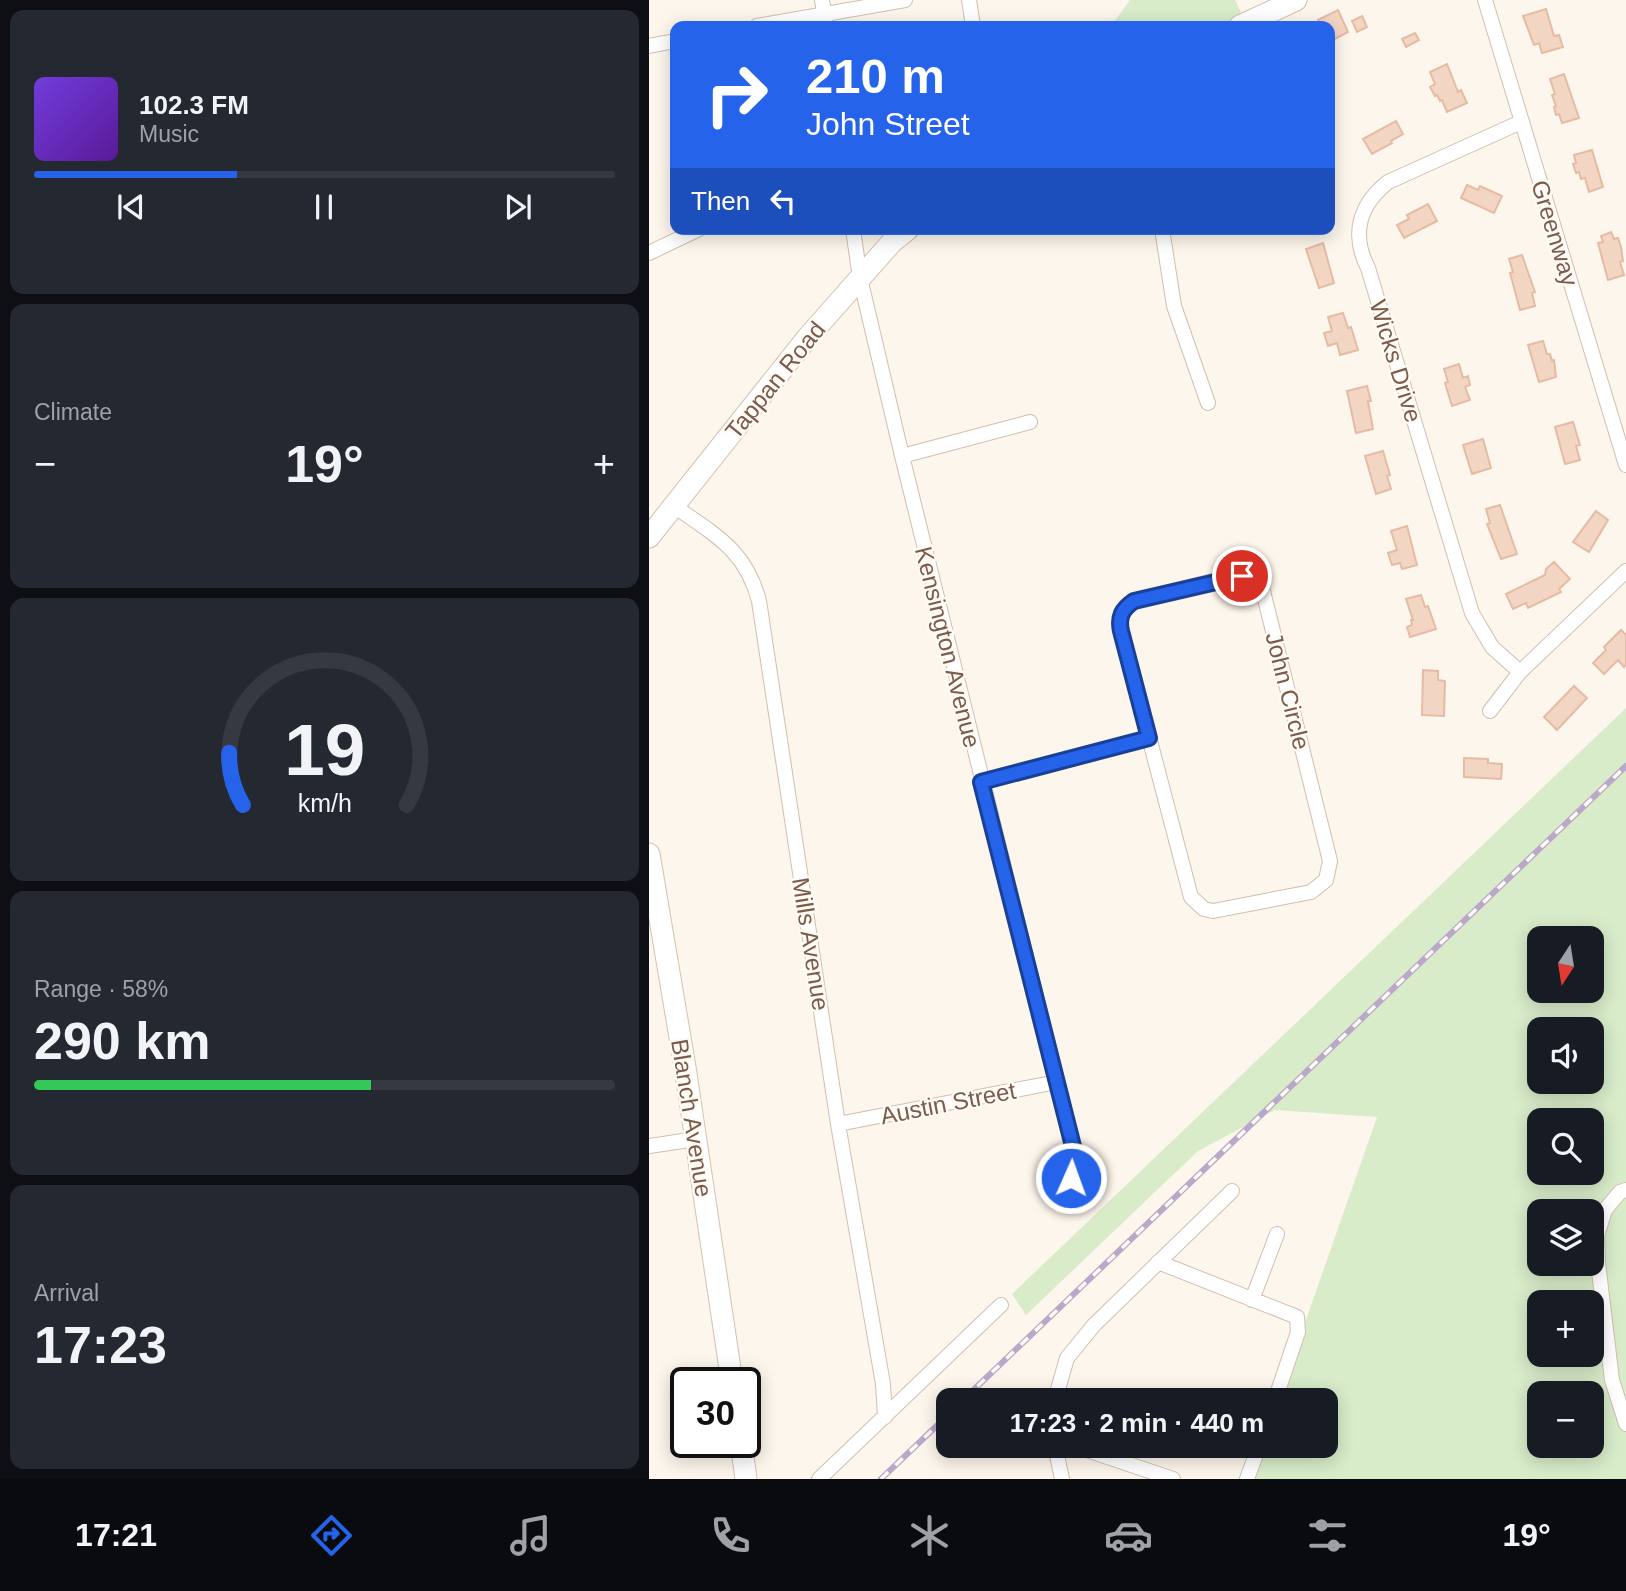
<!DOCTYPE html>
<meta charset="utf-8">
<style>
:root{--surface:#171b24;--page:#242831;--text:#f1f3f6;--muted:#9ea1a6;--line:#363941;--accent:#2563eb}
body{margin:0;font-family:Helvetica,sans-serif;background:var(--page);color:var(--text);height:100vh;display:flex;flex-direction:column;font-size:26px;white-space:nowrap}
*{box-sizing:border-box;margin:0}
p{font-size:23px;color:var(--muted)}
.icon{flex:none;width:38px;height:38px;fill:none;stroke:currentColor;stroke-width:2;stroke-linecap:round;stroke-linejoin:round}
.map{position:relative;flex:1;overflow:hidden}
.sheet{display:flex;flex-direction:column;gap:10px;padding:10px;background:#0d0f14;width:649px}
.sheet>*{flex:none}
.guide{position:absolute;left:21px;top:21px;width:665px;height:214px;border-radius:14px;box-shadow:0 4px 18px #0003;background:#2563eb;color:#fff;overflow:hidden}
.needle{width:46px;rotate:192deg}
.fabs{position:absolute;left:878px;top:926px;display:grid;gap:14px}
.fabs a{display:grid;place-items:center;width:77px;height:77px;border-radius:14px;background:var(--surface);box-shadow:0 4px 18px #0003;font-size:35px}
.speed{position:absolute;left:21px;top:1367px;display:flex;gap:14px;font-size:35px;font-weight:700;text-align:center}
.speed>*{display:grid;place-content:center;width:91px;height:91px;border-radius:50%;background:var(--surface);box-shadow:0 4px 18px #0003;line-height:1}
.speed .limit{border:4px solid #111;border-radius:10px;background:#fff;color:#111}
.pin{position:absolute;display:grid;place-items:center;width:60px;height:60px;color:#fff;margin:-30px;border:4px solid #fff;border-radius:50%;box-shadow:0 2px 7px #0007}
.me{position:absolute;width:77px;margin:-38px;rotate:2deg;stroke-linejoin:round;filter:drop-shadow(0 0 5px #0008)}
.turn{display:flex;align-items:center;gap:24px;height:147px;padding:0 21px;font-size:32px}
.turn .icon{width:91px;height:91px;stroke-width:2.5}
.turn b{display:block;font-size:49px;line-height:60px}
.then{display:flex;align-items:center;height:66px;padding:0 21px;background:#0003;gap:14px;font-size:26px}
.big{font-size:52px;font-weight:700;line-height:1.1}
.sheet .card{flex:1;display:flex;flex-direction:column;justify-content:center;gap:10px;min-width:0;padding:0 24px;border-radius:14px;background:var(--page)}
.sheet .dial{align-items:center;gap:0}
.dial svg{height:182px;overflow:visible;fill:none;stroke:var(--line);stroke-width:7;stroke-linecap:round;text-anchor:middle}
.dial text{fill:var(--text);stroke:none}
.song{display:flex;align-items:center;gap:21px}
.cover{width:84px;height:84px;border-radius:10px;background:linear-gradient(135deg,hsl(260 70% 55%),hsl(270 70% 35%))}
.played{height:7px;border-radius:4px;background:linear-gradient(90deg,var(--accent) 35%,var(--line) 35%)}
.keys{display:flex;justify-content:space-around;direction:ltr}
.heat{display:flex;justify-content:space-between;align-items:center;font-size:38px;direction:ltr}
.charge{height:10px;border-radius:5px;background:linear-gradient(90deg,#34c759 58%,var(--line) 0)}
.trip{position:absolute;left:287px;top:1388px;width:402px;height:70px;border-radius:14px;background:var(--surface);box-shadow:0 4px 18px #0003;font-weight:700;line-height:70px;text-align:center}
.tabs{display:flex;height:112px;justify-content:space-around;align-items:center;background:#090b0e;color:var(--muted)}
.tabs .icon{width:49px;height:49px}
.tabs .current{color:var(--accent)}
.tabs b{font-size:32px;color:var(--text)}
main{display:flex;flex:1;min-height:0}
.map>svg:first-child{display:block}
.green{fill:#d8ecc9;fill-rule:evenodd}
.building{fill:#f3d5c3;stroke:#e6bba3;stroke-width:2}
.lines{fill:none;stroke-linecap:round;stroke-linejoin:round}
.street-casing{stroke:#d1beb0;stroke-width:16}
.secondary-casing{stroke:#d6c0b0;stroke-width:23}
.street{stroke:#fff;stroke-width:14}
.secondary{stroke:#fff;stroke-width:21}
.rail-casing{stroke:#b9a8c9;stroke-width:6}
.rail{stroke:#fffaf3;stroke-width:3.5;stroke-dasharray:10;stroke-linecap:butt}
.route-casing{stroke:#184099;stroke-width:18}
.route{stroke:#2563eb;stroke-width:12}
.labels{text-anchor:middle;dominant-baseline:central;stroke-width:5;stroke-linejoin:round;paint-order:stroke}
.street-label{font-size:24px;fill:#7a5c4d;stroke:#fffaf3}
</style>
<main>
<section class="sheet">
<div class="card">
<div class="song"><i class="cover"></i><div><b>102.3 FM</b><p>Music</p></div></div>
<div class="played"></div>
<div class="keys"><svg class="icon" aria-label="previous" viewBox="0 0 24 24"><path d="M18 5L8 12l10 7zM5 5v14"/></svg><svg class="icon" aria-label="pause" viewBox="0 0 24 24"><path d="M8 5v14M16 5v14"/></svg><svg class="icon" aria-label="next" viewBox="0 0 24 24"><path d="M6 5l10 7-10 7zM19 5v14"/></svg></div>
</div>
<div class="card"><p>Climate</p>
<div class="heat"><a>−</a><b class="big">19°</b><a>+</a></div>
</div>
<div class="card dial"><svg viewBox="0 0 100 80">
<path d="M14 69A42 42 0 1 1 86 69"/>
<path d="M14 69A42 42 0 0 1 8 46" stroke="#2563eb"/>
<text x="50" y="56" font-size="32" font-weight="700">19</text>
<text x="50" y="72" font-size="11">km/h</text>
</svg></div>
<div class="card"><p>Range · 58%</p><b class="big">290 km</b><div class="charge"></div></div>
<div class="card"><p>Arrival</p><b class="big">17:23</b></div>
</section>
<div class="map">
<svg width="977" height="1479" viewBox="0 0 977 1479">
<rect width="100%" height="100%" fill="#fdf6ec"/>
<!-- green -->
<path class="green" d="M481,0H586L597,23L591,26H462Z
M977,708V1479H601L613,1446H677V1400H629L728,1117L626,1110L549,1151L377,1315L363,1294ZM891,938H943V990H891ZM891,1029H943V1082H891ZM891,1120H943V1172H891ZM891,1211H943V1264H891ZM891,1302H943V1354H891ZM891,1393H943V1446H891Z"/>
<!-- building -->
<path class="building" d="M897,9L905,36L910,35L914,47L893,53L890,43L885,45L874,16Z
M689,10L699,32L686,39L681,32V26H672L669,20Z
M713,16L718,27L708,32L703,21Z
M766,33L770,40L757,47L753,39Z
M798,64L809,92L812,90L818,103L798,112L793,100L791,101L788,95L786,96L781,87L786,84L781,72Z
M915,74L930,118L913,123L910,114L907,115L905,107L907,106L903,95L906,94L901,79Z
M747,121L754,134L742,141L743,143L723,154L714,139Z
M943,150L954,187L940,192L936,178L932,179L930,172L927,173L924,164L927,163L925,155Z
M818,185L829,190L831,186L853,196L845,213L812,198Z
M779,204L788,221L755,238L748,225L760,219L758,215Z
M962,232L965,239L969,238L972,247L974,261L971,262L975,275L959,280L949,243L954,242L952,236Z
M674,243L685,283L670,288L657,249Z
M873,255L886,292L883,293L886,306L871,310L861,273L864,272L860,259Z
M694,313L699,328L702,327L709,350L691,355L688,343L679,346L675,333L683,331L679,317Z
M894,341L898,354H901L903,361L905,360L907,377L890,382L879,345Z
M810,364L814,378L819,376L821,385L816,387L821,400L803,406L796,383L799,382L795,369Z
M718,386L722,401H719L724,429L707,433L698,391Z
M924,422L931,445L927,446L931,460L916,464L906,427Z
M834,439L842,468L823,474L814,445Z
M734,451L741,475L738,476L742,489L727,494L716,456Z
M851,505L868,554L852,559L838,524L841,523L837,509Z
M947,511L959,520L940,552L924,542Z
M758,526L768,565L753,569L751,563L743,565L739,553L748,550L742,531Z
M905,562L921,579L910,589L912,592L879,608L877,603L864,609L857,594L896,575L897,569Z
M772,595L776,607L779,606L787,629L761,637L758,627L763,625L762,620H764L757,599Z
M972,630L977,635V664L975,667L969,660L955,674L944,663L957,650L955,647Z
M774,670L789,671V680L796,681L795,716L773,715Z
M925,686L938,698L908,730L895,717Z
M815,758L839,759V763L853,764L852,779L815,777Z"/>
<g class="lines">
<!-- street casing -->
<g class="street-casing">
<path id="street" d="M173,0L177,26
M320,0L324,26
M836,0L977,465
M108,26L256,0
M0,46L26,41
M204,229L211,278L253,456L428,1162L426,1171L418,1182
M513,229L525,306L559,403
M0,253L50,229
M253,456L381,422
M25,506C66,535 97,550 110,601L189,1124L234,1384L236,1417
M584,576L602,578L614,591L681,861L677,880L662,892L564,911L555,909L542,897L470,623L472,614L485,601Z
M871,672L843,647L823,613L719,268C702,235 710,205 739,182L872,122
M841,711L871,672L977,571
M332,782L500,738
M189,1124L408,1082
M0,1146L47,1139
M977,1190L971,1192L956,1210L948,1236L949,1263L963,1380L977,1424
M509,1262L648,1317L649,1332L626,1400
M603,1300L628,1234
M406,1400L418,1358L445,1325L583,1191
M406,1446L413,1479
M426,1446L524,1479
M170,1479L352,1305
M598,1479L610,1446"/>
</g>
<!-- secondary casing -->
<g class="secondary-casing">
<path id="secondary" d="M591,26L647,0
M0,537L159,337L243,242L259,229
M0,854L36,1067L83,1382
M92,1442L97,1479"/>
</g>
<!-- street -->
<use href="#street" class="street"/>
<!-- secondary -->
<use href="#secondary" class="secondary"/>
<!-- rail casing -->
<g class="rail-casing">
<path id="rail" d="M314,1400L977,766
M232,1479L299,1415"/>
</g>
<!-- rail -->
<use href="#rail" class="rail"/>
</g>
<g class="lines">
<!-- route casing -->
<g class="route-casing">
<path id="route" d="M422,1178L426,1171L428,1162L332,782L500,738L472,631C469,617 473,609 485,601L593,576"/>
</g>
<!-- route -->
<use href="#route" class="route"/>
</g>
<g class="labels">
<!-- street labels -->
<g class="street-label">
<text transform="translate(906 233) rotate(73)">Greenway</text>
<text transform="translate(747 361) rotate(73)">Wicks Drive</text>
<text transform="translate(126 380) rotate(-51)">Tappan Road</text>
<text transform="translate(299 647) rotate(76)">Kensington Avenue</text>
<text transform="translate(639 691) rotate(76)">John Circle</text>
<text transform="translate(162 944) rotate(81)">Mills Avenue</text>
<text transform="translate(299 1103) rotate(-11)">Austin Street</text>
<text transform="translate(43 1118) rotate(81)">Blanch Avenue</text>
</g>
</g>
</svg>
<div class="fabs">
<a><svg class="needle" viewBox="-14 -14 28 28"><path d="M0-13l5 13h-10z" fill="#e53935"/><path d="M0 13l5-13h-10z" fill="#9ea1a6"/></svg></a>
<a><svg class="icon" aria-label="sound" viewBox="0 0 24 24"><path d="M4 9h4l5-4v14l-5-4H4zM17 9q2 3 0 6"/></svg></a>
<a><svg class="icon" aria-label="search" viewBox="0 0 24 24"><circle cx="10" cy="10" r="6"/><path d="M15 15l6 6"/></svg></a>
<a><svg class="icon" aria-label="layers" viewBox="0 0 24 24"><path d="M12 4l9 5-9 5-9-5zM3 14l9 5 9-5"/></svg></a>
<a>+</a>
<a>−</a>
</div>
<div class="speed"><div class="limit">30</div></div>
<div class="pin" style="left:593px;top:576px;background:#d93025"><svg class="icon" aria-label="arrive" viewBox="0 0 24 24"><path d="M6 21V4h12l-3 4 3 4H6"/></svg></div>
<svg class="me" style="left:422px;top:1178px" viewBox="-20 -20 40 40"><circle r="17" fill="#2563eb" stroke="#fff" stroke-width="3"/><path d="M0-11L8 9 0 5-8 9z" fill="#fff"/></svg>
<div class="trip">17:23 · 2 min · 440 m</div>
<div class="guide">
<div class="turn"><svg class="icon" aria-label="right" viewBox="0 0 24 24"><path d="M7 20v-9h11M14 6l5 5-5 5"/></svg><div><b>210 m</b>John Street</div></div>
<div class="then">Then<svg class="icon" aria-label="left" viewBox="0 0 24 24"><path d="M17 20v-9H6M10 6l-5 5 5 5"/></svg></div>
</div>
</div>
</main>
<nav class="tabs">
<b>17:21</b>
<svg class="icon current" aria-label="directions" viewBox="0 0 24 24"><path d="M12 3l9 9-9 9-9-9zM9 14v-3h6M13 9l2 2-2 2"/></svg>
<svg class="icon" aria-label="music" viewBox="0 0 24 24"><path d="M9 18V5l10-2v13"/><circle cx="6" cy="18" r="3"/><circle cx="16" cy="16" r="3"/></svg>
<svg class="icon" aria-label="phone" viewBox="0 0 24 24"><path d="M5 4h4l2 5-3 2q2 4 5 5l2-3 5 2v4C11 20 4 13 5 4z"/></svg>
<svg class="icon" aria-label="climate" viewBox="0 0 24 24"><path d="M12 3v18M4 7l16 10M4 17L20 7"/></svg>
<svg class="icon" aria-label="car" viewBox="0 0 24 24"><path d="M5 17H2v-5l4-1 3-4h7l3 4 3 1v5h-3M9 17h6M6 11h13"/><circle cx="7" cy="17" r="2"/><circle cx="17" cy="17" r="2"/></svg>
<svg class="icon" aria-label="filters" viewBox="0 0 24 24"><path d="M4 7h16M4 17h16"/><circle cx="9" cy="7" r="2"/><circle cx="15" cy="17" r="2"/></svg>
<b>19°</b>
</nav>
